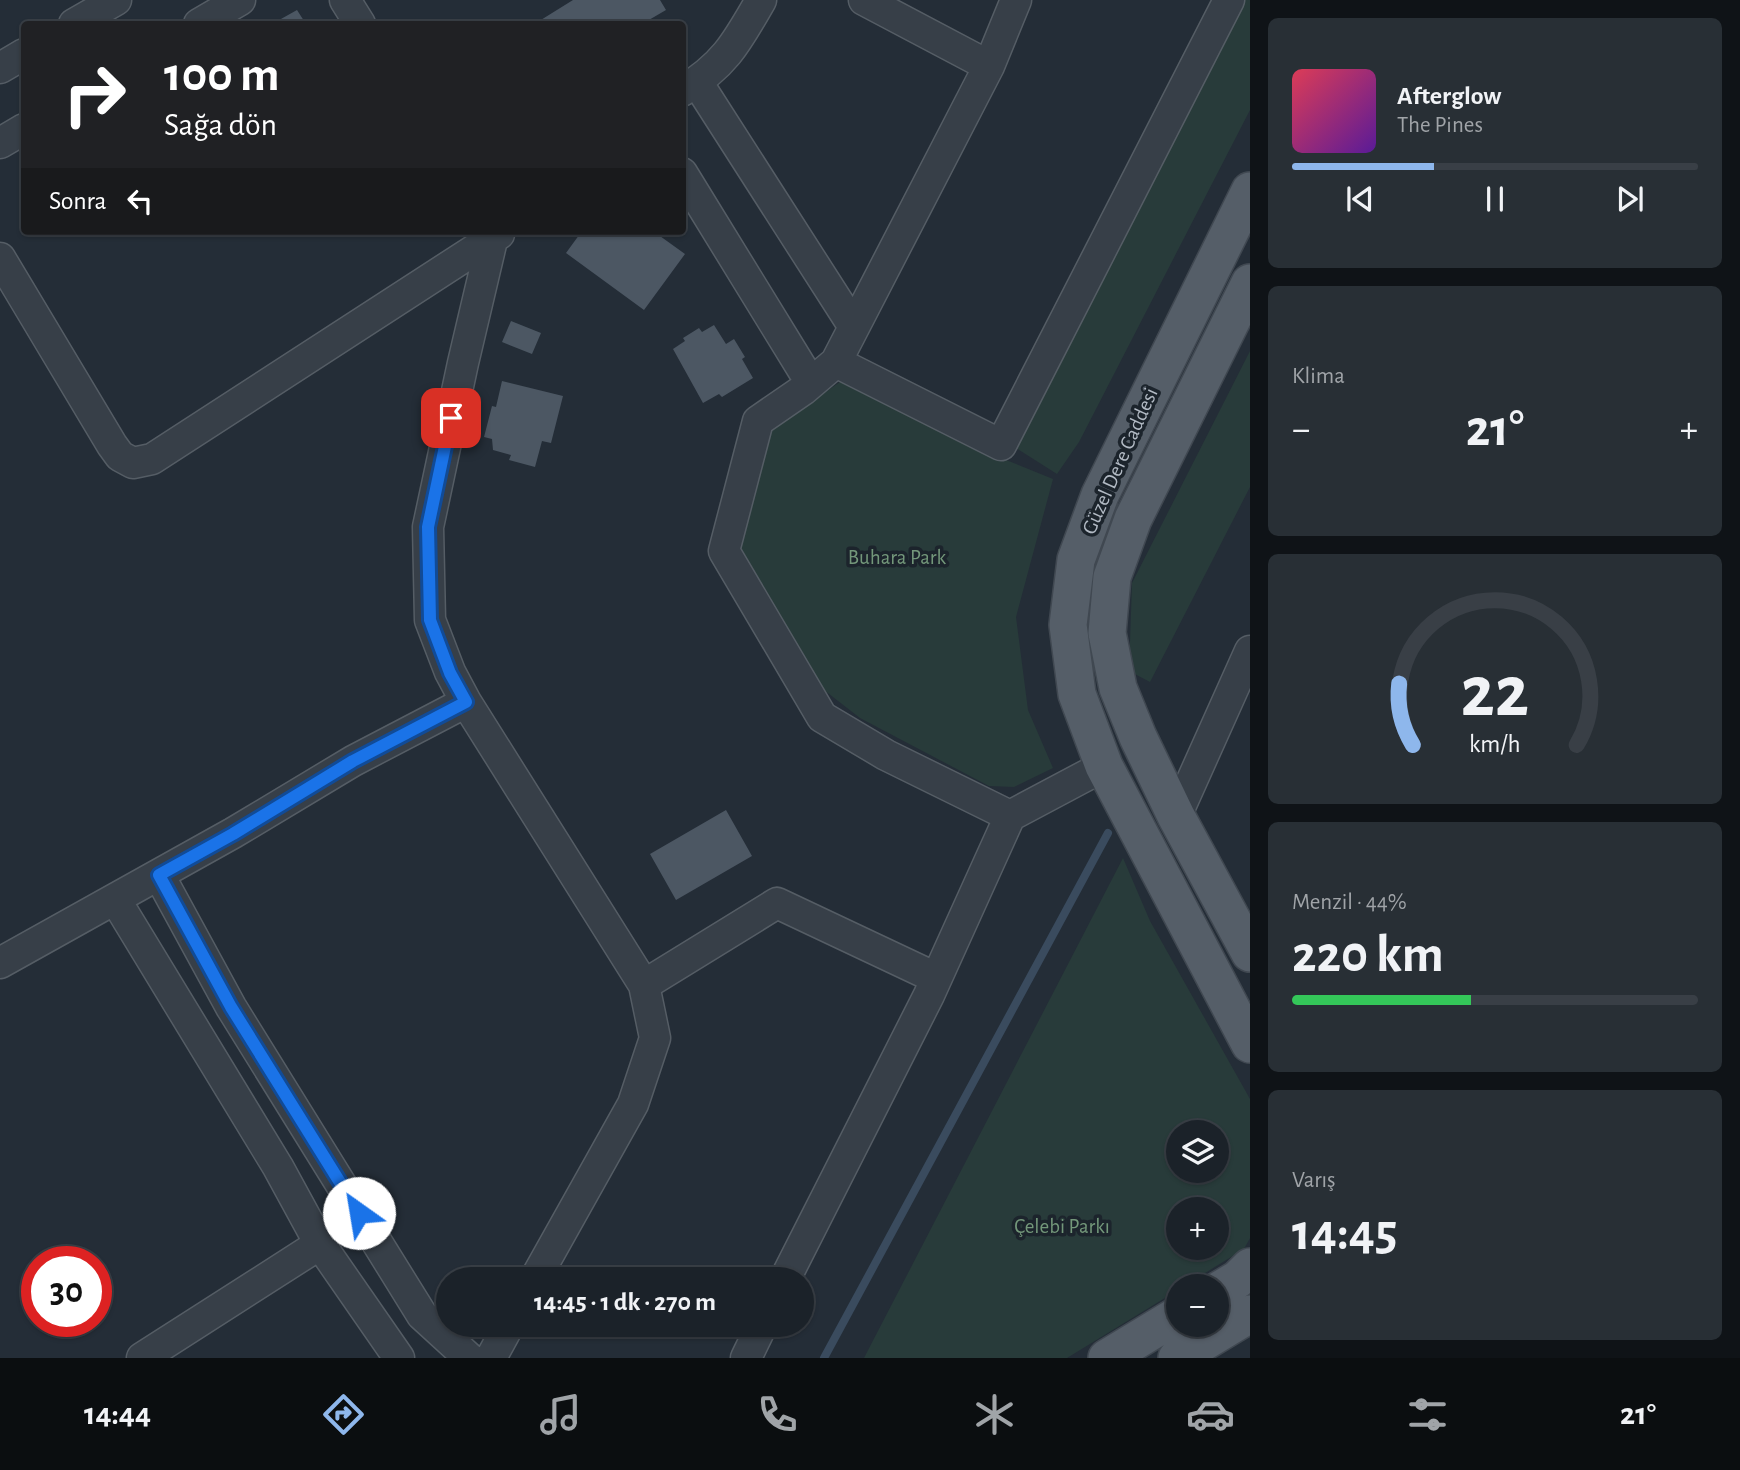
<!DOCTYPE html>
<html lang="tr">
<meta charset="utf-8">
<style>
:root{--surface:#1b2229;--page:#282f35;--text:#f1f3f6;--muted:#a0a4a8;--line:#393f46;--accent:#8eb7ec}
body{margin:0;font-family:"Alegreya Sans",sans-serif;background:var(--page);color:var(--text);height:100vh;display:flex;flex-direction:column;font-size:26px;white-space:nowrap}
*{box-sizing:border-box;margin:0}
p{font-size:23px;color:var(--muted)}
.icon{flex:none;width:38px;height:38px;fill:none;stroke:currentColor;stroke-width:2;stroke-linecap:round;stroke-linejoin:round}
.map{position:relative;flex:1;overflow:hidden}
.side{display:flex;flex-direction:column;gap:18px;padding:18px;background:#0f1317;width:490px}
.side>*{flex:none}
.guide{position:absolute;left:21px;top:21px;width:665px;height:214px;border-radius:7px;box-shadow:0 2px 5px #0004,0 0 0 2px var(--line);background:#202124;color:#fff;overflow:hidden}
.fabs{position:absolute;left:1166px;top:1120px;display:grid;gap:14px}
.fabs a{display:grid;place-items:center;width:63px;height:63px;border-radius:50%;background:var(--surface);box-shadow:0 2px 5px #0004,0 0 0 2px var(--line);font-size:35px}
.speed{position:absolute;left:21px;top:1246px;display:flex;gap:14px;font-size:35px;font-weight:700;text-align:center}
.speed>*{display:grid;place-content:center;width:91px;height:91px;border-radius:50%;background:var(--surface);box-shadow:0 2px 5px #0004,0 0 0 2px var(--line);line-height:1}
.speed .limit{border:10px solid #d22;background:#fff;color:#111}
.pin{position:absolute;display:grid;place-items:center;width:60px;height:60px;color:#fff;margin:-30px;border-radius:14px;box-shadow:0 4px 10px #0006}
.me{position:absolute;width:77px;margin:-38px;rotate:328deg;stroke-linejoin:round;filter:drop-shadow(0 0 5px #0008)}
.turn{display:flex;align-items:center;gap:24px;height:147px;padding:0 28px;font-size:32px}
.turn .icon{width:91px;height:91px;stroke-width:2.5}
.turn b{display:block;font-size:49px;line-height:60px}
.then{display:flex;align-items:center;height:66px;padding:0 28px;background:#0003;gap:14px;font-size:26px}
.big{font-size:52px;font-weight:700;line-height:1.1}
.side .widget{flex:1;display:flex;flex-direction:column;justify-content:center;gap:10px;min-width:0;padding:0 24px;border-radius:10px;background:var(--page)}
.side .dial{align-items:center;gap:0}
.dial svg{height:182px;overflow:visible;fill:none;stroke:var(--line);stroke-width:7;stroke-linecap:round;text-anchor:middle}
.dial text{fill:var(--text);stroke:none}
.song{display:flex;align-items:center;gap:21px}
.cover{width:84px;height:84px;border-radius:10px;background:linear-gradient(135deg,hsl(350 70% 55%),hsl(270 70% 35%))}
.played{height:7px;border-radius:4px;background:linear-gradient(90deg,var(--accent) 35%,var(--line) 35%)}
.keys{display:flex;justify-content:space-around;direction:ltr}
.heat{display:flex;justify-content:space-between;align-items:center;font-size:38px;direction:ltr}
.charge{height:10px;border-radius:5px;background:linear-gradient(90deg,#34c759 44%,var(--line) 0)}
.trip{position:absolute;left:436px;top:1267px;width:378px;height:70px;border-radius:35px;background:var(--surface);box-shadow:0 2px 5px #0004,0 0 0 2px var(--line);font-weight:700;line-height:70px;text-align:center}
.menu{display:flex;height:112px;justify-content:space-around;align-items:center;background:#0b0e10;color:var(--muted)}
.menu .icon{width:49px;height:49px}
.menu .on{color:var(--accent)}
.menu b{font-size:32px;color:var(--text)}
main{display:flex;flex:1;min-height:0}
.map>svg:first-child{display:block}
.green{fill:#283b3a;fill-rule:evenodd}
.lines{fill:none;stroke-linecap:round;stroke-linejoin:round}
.stream{stroke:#3a4b5e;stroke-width:8}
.building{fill:#4c5763}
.minor-casing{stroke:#555d65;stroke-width:33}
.major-casing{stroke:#404851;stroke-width:40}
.minor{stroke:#373f48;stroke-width:30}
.major{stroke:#555e68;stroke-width:37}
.route-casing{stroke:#114b97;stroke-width:18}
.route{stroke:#1a73e8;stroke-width:12}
.labels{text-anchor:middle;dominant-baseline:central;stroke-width:7;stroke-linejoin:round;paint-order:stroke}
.street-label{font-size:21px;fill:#b2bac4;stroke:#1c242c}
.park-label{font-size:21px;fill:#73977a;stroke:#1c242c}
</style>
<main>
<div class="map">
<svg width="1250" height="1358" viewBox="0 0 1250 1358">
<rect width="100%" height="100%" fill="#242d37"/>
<!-- green -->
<path class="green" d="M1242,0H1250V110L1079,442L1057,474L1013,446Z
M1250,351V487L1150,682L1129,671L1132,583Z
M843,380L959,441L1053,479L1016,617L1028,710L1053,768L1014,787L989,786L860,718L824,690L738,543L770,430Z
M1123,858L1150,921L1250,1099V1238L1244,1249L1184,1286H1178V1290L1067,1358H864ZM1216,1132V1171H1178V1132ZM1216,1209V1248H1178V1209Z"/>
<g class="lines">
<!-- stream -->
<path class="stream" d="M824,1358L1108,833"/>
</g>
<!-- building -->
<path class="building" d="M573,0H660L666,10L642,24H537L536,23Z
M297,10L306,24H272Z
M582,231H653L685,254L644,310L566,253Z
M511,321L541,333L532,354L502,342Z
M714,325L726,344L734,339L745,357L742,359L753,378L722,397L719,394L703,403L673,349L685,341L683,338L699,328L702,332Z
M502,381L563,396L551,443L542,441L535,467L509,460L511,455L493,450L492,439L484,437L492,406L496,407Z
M726,810L752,856L676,900L650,854Z"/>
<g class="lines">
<!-- minor casing -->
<g class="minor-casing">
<path id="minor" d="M345,0L360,24
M864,0L989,66
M1016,0L989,66L836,362L803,390L758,421L724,551L822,717L886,755L1010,816L1104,766
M74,24L116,0
M199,24L240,0
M0,68L24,54
M697,82L854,327
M682,91C725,65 737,42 761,0
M0,143L24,129
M682,173L811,383
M492,240L463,363L428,527L430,620L450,672L466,702L644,985L655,1038L633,1104L535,1279
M0,258L112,445L120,456L133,463L152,459L499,234
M836,362L1001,445L1229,0
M1176,816L1250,651
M159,875L231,1007L422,1315L469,1358
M115,899L278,1167L320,1244L399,1358
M0,963L233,833L353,761L466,702
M644,985L777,903L936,978
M785,1279L929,995L1010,816
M142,1358L320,1244
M491,1358L509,1325
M746,1358L762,1325"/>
</g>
<!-- major casing -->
<g class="major-casing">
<path id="major" d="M1250,191L1100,495L1076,560L1068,625L1077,694L1104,766L1250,1044
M1250,283L1133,519L1112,577L1107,633L1118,688L1138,737L1176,816L1250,953
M1216,1292L1238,1279L1250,1267
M1107,1358L1178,1315
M1177,1358L1250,1314"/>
</g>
<!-- minor -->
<use href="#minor" class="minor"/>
<!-- major -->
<use href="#major" class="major"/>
</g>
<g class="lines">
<!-- route casing -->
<g class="route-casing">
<path id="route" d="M359,1213L231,1007L159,875L233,834L353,761L466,702L450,673L430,620L428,527L451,418"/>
</g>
<!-- route -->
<use href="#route" class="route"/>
</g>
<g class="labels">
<!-- street labels -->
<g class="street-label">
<text transform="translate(1120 461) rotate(-66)">Güzel Dere Caddesi</text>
</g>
<!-- park labels -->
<g class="park-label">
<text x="897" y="557">Buhara Park</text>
<text x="1062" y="1226">Çelebi Parkı</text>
</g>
</g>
</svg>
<div class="fabs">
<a><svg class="icon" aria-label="layers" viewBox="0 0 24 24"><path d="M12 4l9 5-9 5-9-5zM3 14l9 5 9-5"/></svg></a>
<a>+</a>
<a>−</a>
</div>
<div class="speed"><div class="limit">30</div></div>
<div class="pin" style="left:451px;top:418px;background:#d93025"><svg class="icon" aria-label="arrive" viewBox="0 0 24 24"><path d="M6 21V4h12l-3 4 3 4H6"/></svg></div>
<svg class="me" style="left:359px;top:1213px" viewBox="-20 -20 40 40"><circle r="19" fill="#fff"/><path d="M0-13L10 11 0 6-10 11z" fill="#1a73e8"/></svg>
<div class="trip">14:45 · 1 dk · 270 m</div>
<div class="guide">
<div class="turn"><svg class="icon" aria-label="right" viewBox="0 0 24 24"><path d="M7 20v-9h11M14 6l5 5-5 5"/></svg><div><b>100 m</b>Sağa dön</div></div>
<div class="then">Sonra<svg class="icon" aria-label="left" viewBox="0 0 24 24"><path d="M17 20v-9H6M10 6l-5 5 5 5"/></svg></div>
</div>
</div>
<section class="side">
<div class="widget">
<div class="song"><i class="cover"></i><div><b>Afterglow</b><p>The Pines</p></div></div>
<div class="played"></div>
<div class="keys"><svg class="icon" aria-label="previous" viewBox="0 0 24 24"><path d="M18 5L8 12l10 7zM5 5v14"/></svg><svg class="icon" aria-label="pause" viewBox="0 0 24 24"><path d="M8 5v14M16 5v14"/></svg><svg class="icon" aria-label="next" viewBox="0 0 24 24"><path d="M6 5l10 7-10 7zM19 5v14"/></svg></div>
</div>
<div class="widget"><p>Klima</p>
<div class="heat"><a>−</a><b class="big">21°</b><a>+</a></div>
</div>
<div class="widget dial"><svg viewBox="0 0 100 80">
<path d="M14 69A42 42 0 1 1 86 69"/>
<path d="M14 69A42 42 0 0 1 8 42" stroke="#8eb7ec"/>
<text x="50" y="56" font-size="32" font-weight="700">22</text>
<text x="50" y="72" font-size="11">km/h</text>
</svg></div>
<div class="widget"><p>Menzil · 44%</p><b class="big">220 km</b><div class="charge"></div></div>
<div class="widget"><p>Varış</p><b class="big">14:45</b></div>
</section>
</main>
<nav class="menu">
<b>14:44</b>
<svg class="icon on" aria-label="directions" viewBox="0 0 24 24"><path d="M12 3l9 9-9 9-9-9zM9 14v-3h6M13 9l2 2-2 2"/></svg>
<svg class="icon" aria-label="music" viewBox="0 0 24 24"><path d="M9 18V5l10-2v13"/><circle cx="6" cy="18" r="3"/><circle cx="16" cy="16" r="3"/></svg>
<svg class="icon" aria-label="phone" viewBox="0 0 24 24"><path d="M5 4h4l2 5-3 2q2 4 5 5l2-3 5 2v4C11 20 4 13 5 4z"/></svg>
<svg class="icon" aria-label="climate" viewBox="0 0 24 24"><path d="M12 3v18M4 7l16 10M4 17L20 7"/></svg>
<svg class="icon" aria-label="car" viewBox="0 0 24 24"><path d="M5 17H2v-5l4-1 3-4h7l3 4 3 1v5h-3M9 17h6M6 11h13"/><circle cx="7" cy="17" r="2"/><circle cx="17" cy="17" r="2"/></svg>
<svg class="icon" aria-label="filters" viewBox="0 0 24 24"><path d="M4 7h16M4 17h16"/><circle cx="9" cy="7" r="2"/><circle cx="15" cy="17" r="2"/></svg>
<b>21°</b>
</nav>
